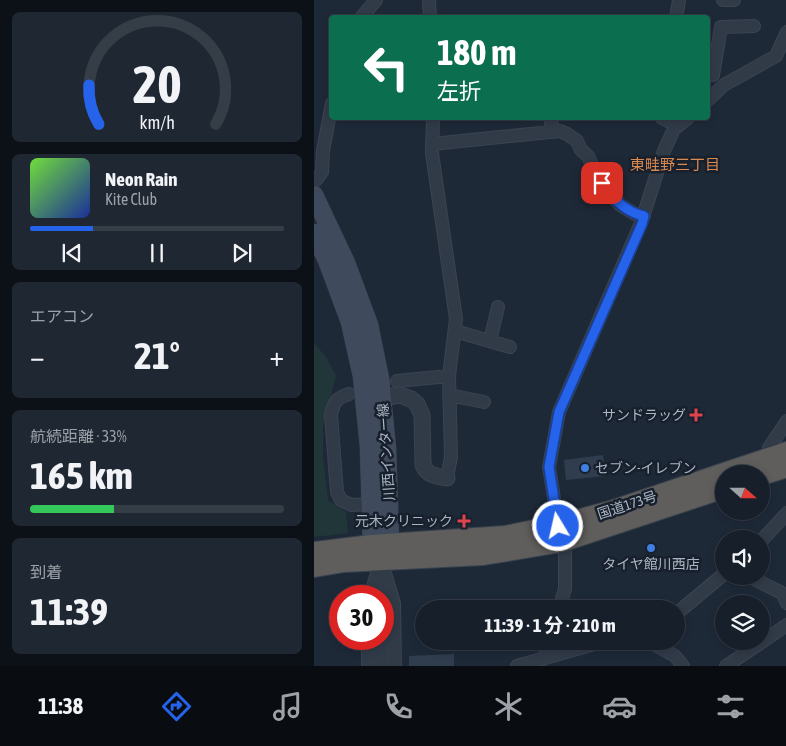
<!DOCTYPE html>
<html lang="ja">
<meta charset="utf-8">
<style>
:root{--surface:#161f2a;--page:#1f2732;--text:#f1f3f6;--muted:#9ea2a8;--line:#353d47;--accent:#2563eb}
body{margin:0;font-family:"Asap Condensed","Noto Sans JP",sans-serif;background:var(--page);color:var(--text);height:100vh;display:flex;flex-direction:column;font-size:19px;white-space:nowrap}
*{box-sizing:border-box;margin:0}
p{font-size:16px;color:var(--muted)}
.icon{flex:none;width:28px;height:28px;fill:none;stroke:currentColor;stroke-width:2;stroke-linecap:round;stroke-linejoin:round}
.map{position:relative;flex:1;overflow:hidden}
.drawer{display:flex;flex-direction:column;gap:12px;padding:12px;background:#0c1117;width:314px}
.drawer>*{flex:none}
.banner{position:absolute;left:15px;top:15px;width:381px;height:105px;border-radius:5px;box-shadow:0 2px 8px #0003,0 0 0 1px var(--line);background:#0b6e4f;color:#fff;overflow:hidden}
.needle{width:32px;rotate:111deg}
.tools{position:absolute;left:401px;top:465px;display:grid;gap:10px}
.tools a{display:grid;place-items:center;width:55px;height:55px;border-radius:50%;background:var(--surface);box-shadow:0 2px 8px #0003,0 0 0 1px var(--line);font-size:25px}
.speed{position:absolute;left:15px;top:585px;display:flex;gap:10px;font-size:25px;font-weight:700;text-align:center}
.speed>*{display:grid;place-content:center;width:65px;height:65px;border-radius:50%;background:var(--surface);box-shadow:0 2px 8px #0003,0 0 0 1px var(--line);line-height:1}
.speed .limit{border:8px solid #d22;background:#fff;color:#111}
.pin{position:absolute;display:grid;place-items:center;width:42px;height:42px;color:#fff;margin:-21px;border-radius:10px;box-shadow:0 2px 8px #0006}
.me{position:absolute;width:55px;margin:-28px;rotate:351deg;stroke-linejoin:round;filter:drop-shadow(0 0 4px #0008)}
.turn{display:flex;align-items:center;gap:18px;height:105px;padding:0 25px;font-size:22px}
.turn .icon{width:65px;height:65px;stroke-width:2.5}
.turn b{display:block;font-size:35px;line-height:42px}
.big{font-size:38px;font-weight:700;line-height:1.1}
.drawer .card{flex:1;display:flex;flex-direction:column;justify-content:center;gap:8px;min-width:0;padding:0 18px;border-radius:8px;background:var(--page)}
.drawer .dial{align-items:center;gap:0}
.dial svg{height:130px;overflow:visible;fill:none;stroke:var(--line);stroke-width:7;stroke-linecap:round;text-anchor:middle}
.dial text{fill:var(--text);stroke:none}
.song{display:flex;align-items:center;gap:15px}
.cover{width:60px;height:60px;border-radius:8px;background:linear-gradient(135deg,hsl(100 70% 55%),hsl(230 70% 35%))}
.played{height:5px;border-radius:2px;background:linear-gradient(90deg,var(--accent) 25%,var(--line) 25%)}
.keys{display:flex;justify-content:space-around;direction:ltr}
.heat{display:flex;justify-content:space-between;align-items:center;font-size:28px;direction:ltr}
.charge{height:8px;border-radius:4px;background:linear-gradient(90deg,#34c759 33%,var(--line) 0)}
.trip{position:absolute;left:101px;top:600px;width:270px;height:50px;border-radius:25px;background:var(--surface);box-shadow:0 2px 8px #0003,0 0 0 1px var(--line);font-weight:700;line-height:50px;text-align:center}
.dock{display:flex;height:80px;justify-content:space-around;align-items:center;background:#090c11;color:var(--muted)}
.dock .icon{width:35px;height:35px}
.dock .selected{color:var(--accent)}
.dock b{font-size:22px;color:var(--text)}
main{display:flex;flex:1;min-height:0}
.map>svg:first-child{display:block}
.green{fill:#203639}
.building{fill:#2f3d4f}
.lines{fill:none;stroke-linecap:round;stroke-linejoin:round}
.minor-casing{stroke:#3b4452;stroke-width:14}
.tertiary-casing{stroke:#3b4452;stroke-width:17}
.secondary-casing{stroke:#3b4452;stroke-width:19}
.trunk-casing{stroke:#39434f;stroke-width:22}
.minor{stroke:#313b48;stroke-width:12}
.tertiary{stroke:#313b48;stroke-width:15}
.secondary{stroke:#3f4a5c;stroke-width:18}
.trunk{stroke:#5f5e5c;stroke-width:20}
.route-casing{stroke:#184099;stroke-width:12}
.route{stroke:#2563eb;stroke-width:9}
.health-dot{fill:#e0444e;stroke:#17202c;stroke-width:2}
.shop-dot{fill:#3f7fe0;stroke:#17202c;stroke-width:2}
.labels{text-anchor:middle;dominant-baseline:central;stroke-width:5;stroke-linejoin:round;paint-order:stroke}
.poi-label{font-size:14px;fill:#abb6c5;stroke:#17202c;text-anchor:end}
.street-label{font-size:14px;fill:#abb6c5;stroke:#17202c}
.neighbourhood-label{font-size:15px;fill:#db8a50;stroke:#17202c}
</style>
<main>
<section class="drawer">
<div class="card dial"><svg viewBox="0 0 100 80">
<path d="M14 69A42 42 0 1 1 86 69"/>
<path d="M14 69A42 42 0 0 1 8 45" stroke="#2563eb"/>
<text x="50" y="56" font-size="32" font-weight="700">20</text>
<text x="50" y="72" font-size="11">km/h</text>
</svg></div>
<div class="card">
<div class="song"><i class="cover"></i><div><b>Neon Rain</b><p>Kite Club</p></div></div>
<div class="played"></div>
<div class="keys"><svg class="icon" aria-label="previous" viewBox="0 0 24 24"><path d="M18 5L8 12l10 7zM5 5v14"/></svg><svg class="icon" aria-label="pause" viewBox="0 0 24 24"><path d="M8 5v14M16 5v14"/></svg><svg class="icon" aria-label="next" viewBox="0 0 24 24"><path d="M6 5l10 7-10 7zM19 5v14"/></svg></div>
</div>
<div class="card"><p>エアコン</p>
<div class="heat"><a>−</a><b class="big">21°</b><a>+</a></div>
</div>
<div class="card"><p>航続距離 · 33%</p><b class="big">165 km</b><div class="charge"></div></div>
<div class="card"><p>到着</p><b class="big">11:39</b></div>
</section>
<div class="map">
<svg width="473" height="666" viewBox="0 0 473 666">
<rect width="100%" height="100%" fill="#1e2938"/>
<!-- green -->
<path class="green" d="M0,343L12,357L22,376L9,427V457L14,500L32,512L34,533L0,537Z"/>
<!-- building -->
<path class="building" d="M289,455L291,476L252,480L250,460Z
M140,654V666H95V656Z"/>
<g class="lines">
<!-- minor casing -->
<g class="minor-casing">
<path id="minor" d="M115,0L116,18
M409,0H420
M47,18L62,0
M362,18L365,0
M399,75L407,27L440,26
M394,100L410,85L462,56L473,32
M119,118L118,153L142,319L135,376L137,457L133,478
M348,118L364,126
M236,132L238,118
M118,144L246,131L253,134L263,141L267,150L274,156L281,172L288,183L306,205L321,214L330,216
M0,181L3,179L8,172L9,151L18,103
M141,331L196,347
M176,341L184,307
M83,381L135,376
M35,394C22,398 20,402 17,415L23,492L27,500L37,505L57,504
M135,395L170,402
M457,464L455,448L473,421
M448,540L473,513
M70,570L80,603L81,666
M434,576L468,593L473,603
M56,596L64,570
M245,609L251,589V552L247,542L235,467L245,412L327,223L350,151L360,129L374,118
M362,614L410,574
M334,641L361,656L369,666
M230,659L235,641
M54,666V639
M203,666L291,641
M412,666L473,625"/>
</g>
<!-- tertiary casing -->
<g class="tertiary-casing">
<path id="tertiary" d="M68,398L86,395L97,399L103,404L108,415L109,465C114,476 122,476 133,478
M67,596V560
M67,666V639"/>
</g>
<!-- secondary casing -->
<g class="secondary-casing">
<path id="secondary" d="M0,195L32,263L55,325L66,379L73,449L76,544L69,556
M0,233L13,260L36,322L48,376L55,446L58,545L64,556"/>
</g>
<!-- trunk casing -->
<g class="trunk-casing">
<path id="trunk" d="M448,475L473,467
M0,552L58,545L191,536L244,525L297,511L473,452
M0,567L30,562L169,555L247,542L410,488"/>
</g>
<!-- minor -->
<use href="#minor" class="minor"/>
<!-- tertiary -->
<use href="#tertiary" class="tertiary"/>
<!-- secondary -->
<use href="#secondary" class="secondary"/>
<!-- trunk -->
<use href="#trunk" class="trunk"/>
</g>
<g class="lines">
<!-- route casing -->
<g class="route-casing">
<path id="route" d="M244,526L235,467L245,412L328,224L330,216C311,212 298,198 288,183"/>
</g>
<!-- route -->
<use href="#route" class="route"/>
</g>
<!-- markers -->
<g class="health-dot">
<path d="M379.5 407.5h5v5h5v5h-5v5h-5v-5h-5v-5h5z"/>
<path d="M147.5 513.5h5v5h5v5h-5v5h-5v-5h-5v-5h5z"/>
</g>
<g class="shop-dot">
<circle cx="271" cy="468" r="5"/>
<circle cx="337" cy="548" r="5"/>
</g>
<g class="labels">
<!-- poi labels -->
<g class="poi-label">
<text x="372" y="415">サンドラッグ</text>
<text x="281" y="468" text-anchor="start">セブン-イレブン</text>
<text x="139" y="521">元木クリニック</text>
<text x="337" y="564" text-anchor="middle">タイヤ館川西店</text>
</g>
<!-- street labels -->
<g class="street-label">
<text transform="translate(72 452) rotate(-94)">川西インター線</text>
<text transform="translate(313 505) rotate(-18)">国道173号</text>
</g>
<!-- neighbourhood labels -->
<g class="neighbourhood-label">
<text x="361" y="164">東畦野三丁目</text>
</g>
</g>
</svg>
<div class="tools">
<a><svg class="needle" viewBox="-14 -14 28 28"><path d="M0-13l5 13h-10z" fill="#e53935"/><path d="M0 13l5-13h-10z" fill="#9ea2a8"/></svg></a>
<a><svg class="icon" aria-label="sound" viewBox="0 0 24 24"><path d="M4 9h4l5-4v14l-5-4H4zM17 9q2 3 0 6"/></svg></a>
<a><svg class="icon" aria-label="layers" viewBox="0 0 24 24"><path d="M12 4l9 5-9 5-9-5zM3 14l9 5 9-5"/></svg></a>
</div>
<div class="speed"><div class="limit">30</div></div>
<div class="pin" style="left:288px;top:183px;background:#d93025"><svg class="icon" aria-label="arrive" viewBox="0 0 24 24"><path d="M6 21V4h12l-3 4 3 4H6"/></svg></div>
<svg class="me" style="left:244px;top:526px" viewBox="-20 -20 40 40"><circle r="17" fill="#2563eb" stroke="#fff" stroke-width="3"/><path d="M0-11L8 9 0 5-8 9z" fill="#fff"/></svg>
<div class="trip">11:39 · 1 分 · 210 m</div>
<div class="banner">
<div class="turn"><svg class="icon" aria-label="left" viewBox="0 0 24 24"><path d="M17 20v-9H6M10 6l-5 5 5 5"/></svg><div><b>180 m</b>左折</div></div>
</div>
</div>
</main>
<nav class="dock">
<b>11:38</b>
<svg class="icon selected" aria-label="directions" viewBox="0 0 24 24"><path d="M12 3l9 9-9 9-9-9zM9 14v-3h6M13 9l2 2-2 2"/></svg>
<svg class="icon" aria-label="music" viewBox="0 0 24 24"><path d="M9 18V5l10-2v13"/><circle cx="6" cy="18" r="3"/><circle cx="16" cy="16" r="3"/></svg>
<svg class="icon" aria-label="phone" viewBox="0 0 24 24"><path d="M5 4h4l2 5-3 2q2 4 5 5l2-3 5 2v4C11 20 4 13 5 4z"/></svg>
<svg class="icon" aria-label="climate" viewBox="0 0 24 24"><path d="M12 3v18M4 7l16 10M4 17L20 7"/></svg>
<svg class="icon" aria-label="car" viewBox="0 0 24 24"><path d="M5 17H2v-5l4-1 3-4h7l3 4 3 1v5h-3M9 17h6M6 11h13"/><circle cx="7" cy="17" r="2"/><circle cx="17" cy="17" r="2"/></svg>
<svg class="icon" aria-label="filters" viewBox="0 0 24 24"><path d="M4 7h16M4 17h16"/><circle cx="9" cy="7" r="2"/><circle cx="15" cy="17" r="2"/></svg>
</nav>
